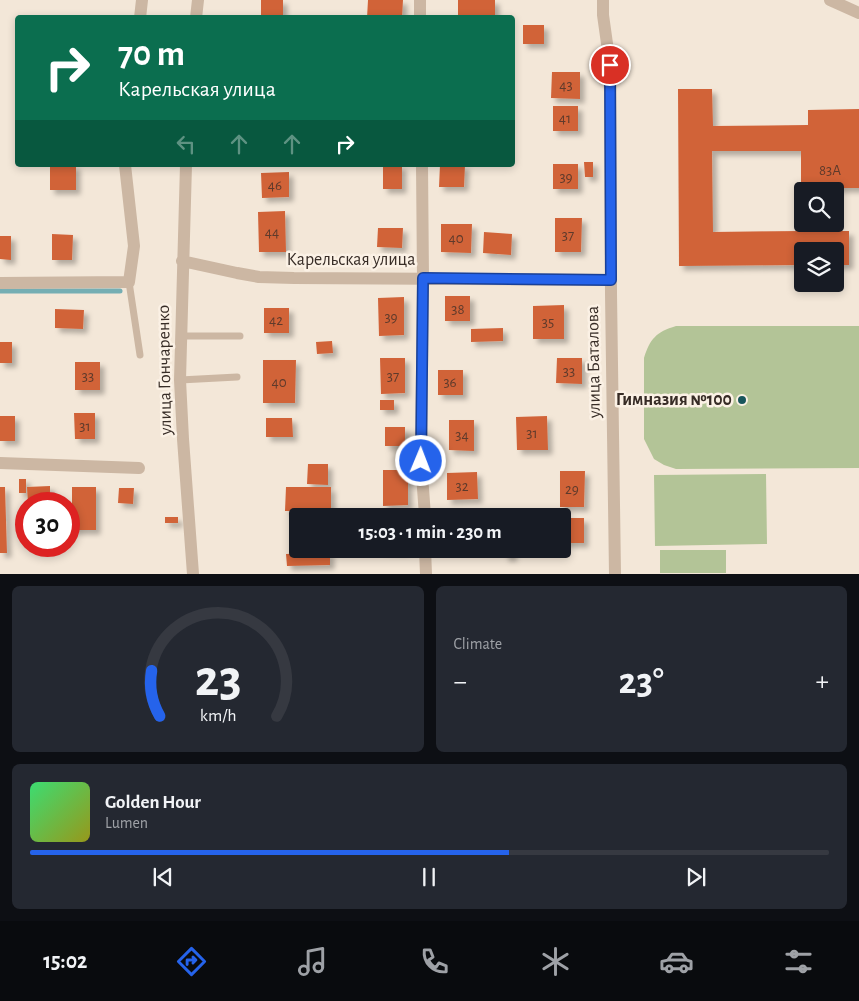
<!DOCTYPE html>
<meta charset="utf-8">
<style>
:root{--surface:#171b24;--page:#242831;--text:#f1f3f6;--muted:#9ea1a6;--line:#363941;--accent:#2563eb}
body{margin:0;font-family:"Alegreya Sans",sans-serif;background:var(--page);color:var(--text);height:100vh;display:flex;flex-direction:column;font-size:19px;white-space:nowrap}
*{box-sizing:border-box;margin:0}
p{font-size:16px;color:var(--muted)}
.icon{flex:none;width:28px;height:28px;fill:none;stroke:currentColor;stroke-width:2;stroke-linecap:round;stroke-linejoin:round}
.map{position:relative;height:574px;overflow:hidden}
.side{display:flex;flex-direction:column;gap:12px;padding:12px;background:#0d0f14;flex:1}
.side>*{flex:none}
.banner{position:absolute;left:15px;top:15px;width:500px;height:152px;border-radius:5px;box-shadow:0 2px 8px #0003;background:#0b6e4f;color:#fff;overflow:hidden}
.controls{position:absolute;left:794px;top:182px;display:grid;gap:10px}
.controls a{display:grid;place-items:center;width:50px;height:50px;border-radius:5px;background:var(--surface);box-shadow:0 2px 8px #0003;font-size:25px}
.speed{position:absolute;left:15px;top:492px;display:flex;gap:10px;font-size:25px;font-weight:700;text-align:center}
.speed>*{display:grid;place-content:center;width:65px;height:65px;border-radius:50%;background:var(--surface);box-shadow:0 2px 8px #0003;line-height:1}
.speed .limit{border:8px solid #d22;background:#fff;color:#111}
.pin{position:absolute;display:grid;place-items:center;width:42px;height:42px;color:#fff;margin:-21px;border:2px solid #fff;border-radius:50%;box-shadow:0 1px 5px #0007}
.me{position:absolute;width:55px;margin:-28px;rotate:1deg;stroke-linejoin:round;filter:drop-shadow(0 0 4px #0008)}
.turn{display:flex;align-items:center;gap:18px;height:105px;padding:0 20px;font-size:22px}
.turn .icon{width:65px;height:65px;stroke-width:2.5}
.turn b{display:block;font-size:35px;line-height:42px}
.lanes{display:flex;align-items:center;height:48px;padding:0 20px;background:#0003;justify-content:center;gap:25px;direction:ltr}
.lanes .off{opacity:.35}
.big{font-size:38px;font-weight:600;line-height:1.1}
.side .card{flex:1;display:flex;flex-direction:column;justify-content:center;gap:8px;min-width:0;padding:0 18px;border-radius:8px;background:var(--page)}
.side .dial{align-items:center;gap:0}
.dial svg{height:130px;overflow:visible;fill:none;stroke:var(--line);stroke-width:7;stroke-linecap:round;text-anchor:middle}
.dial text{fill:var(--text);stroke:none}
.song{display:flex;align-items:center;gap:15px}
.cover{width:60px;height:60px;border-radius:8px;background:linear-gradient(135deg,hsl(140 70% 55%),hsl(60 70% 35%))}
.played{height:5px;border-radius:2px;background:linear-gradient(90deg,var(--accent) 60%,var(--line) 60%)}
.keys{display:flex;justify-content:space-around;direction:ltr}
.heat{display:flex;justify-content:space-between;align-items:center;font-size:28px;direction:ltr}
.side .tiles{flex:1;display:grid;gap:12px;grid-template-columns:1fr 1fr}
.card:last-child{grid-column:span 2}
.trip{position:absolute;left:289px;top:508px;width:282px;height:50px;border-radius:5px;background:var(--surface);box-shadow:0 2px 8px #0003;font-weight:600;line-height:50px;text-align:center}
.tabs{display:flex;height:80px;justify-content:space-around;align-items:center;background:#090b0e;color:var(--muted)}
.tabs .icon{width:35px;height:35px}
.tabs .selected{color:var(--accent)}
.tabs b{font-size:22px;color:var(--text)}
.map>svg:first-child{display:block}
.green{fill:#b3c497}
.lines{fill:none;stroke-linecap:round;stroke-linejoin:round}
.stream{stroke:#75aeb3;stroke-width:5}
.building{fill:#d16339;filter:url(#shadow)}
.lane{stroke:#ccb7a3;stroke-width:7}
.street{stroke:#ccb7a3;stroke-width:12}
.route-casing{stroke:#184099;stroke-width:12}
.route{stroke:#2563eb;stroke-width:9}
.poi-dot{fill:#18555c;stroke:#fbf1e5;stroke-width:2}
.labels{text-anchor:middle;dominant-baseline:central;stroke-width:5;stroke-linejoin:round;paint-order:stroke}
.number-label{font-size:15px;fill:#5e3a2b}
.street-label{font-size:18px;fill:#372c26;stroke:#fbf1e5}
.poi-label{font-size:18px;font-weight:bold;fill:#372c26;stroke:#fbf1e5;text-anchor:end}
</style>
<div class="map">
<svg width="859" height="574" viewBox="0 0 859 574">
<defs>
<filter id="shadow"><feDropShadow dx="4.5" dy="4.5" stdDeviation="2.5" flood-color="#0004"/></filter>
</defs>
<rect width="100%" height="100%" fill="#f3e7d8"/>
<!-- green -->
<path class="green" d="M676,326H859V468L676,469L664,465L654,459L644,439V358C650,339 656,332 676,326Z
M766,474L767,544L655,546L654,475Z
M660,550H726V573H660Z"/>
<g class="lines">
<!-- stream -->
<path class="stream" d="M0,291H120"/>
</g>
<!-- building -->
<path class="building" d="M261,0H283V18H261Z
M368,0H403L402,18H367Z
M458,0H495V18H458Z
M523,25H544V44H523Z
M552,72H580V99L551,98Z
M678,89H712L713,126L808,125V110L859,109V188H826V191H801V151H712L713,232L802,231V224H827V231H849V265H835V251H802V265L679,266Z
M553,106H578V131H553Z
M584,162H593V177H585Z
M553,164H578V189H553Z
M50,165H76V190H50Z
M383,165H402V189H383Z
M440,165H465L464,187H439Z
M289,172V197L262,198L261,173Z
M285,211L286,252H259L258,212Z
M555,218H582L581,252H555Z
M441,224H472L471,253L441,252Z
M378,228H403L402,248L377,247Z
M484,232L512,234L511,255L483,253Z
M52,234L73,235L72,260H52Z
M0,236H11V260L0,259Z
M445,296H470V321H445Z
M404,297V335L379,336L378,298Z
M564,305V339H533V306Z
M264,308H289V333H264Z
M55,309L84,310L83,329L55,328Z
M503,328V341L471,342V329Z
M332,341L333,353L317,354L316,342Z
M0,342H12V363H0Z
M380,358H405V393L381,394Z
M557,358H582V384L556,383Z
M263,360H296L295,403H263Z
M75,362H100V390H75Z
M438,370H463V395H438Z
M380,400H394V410H380Z
M74,413H95V439H75Z
M0,416H15V441H0Z
M547,416L548,450H517L516,417Z
M266,418H292L293,437H266Z
M449,420H474V451L449,450Z
M385,427H405V446H385Z
M308,464H328V485L307,484Z
M383,470H408V505L383,506Z
M560,471H585L584,507H560Z
M477,472L478,499L447,500V473Z
M19,479H26V493H19Z
M50,486V504H28L27,487Z
M0,487H5L7,553H0Z
M72,487H96V530H72Z
M286,487H331V511H285Z
M119,488H134L133,504L118,503Z
M519,511H538V516H520Z
M294,512L333,513V516H298V547H294Z
M165,517H178V523H165Z
M562,518H584V543H562Z
M381,549H404V551L381,550Z
M504,549H512L513,557H504Z
M330,552V565L287,566L286,554Z"/>
<g class="lines">
<!-- lane -->
<path class="lane" d="M129,282L140,355
M181,336H240
M180,380L237,377"/>
<!-- street -->
<path class="street" d="M420,0V18
M603,0V15L610,65L611,294L615,574
M830,0L859,13
M140,18L142,0
M196,18L198,0
M186,165L180,380L183,439L193,574
M422,165L423,278L421,461L425,516
M182,261L237,273L259,277L294,278L611,280
M0,283L129,282L134,246L125,165
M0,463L139,468
M425,549L426,574"/>
</g>
<g class="lines">
<!-- route casing -->
<g class="route-casing">
<path id="route" d="M421,461L423,278L611,280L610,65"/>
</g>
<!-- route -->
<use href="#route" class="route"/>
</g>
<!-- markers -->
<circle class="poi-dot" cx="742" cy="400" r="5"/>
<g class="labels">
<!-- number labels -->
<g class="number-label">
<text x="566" y="85">43</text>
<text x="565" y="118">41</text>
<text x="830" y="170">83А</text>
<text x="566" y="177">39</text>
<text x="275" y="185">46</text>
<text x="272" y="232">44</text>
<text x="568" y="235">37</text>
<text x="456" y="238">40</text>
<text x="458" y="309">38</text>
<text x="391" y="317">39</text>
<text x="276" y="320">42</text>
<text x="548" y="322">35</text>
<text x="569" y="371">33</text>
<text x="88" y="376">33</text>
<text x="393" y="376">37</text>
<text x="279" y="382">40</text>
<text x="450" y="382">36</text>
<text x="85" y="426">31</text>
<text x="532" y="433">31</text>
<text x="462" y="435">34</text>
<text x="462" y="486">32</text>
<text x="572" y="489">29</text>
</g>
<!-- street labels -->
<g class="street-label">
<text x="351" y="260">Карельская улица</text>
<text transform="translate(594 362) rotate(-91)">улица Баталова</text>
<text transform="translate(165 370) rotate(-91)">улица Гончаренко</text>
</g>
<!-- poi labels -->
<g class="poi-label">
<text x="732" y="400">Гимназия №100</text>
</g>
</g>
</svg>
<div class="controls">
<a><svg class="icon" aria-label="search" viewBox="0 0 24 24"><circle cx="10" cy="10" r="6"/><path d="M15 15l6 6"/></svg></a>
<a><svg class="icon" aria-label="layers" viewBox="0 0 24 24"><path d="M12 4l9 5-9 5-9-5zM3 14l9 5 9-5"/></svg></a>
</div>
<div class="speed"><div class="limit">30</div></div>
<div class="pin" style="left:610px;top:65px;background:#d93025"><svg class="icon" aria-label="arrive" viewBox="0 0 24 24"><path d="M6 21V4h12l-3 4 3 4H6"/></svg></div>
<svg class="me" style="left:421px;top:461px" viewBox="-20 -20 40 40"><circle r="17" fill="#2563eb" stroke="#fff" stroke-width="3"/><path d="M0-11L8 9 0 5-8 9z" fill="#fff"/></svg>
<div class="trip">15:03 · 1 min · 230 m</div>
<div class="banner">
<div class="turn"><svg class="icon" aria-label="right" viewBox="0 0 24 24"><path d="M7 20v-9h11M14 6l5 5-5 5"/></svg><div><b>70 m</b>Карельская улица</div></div>
<div class="lanes"><svg class="icon off" aria-label="left" viewBox="0 0 24 24"><path d="M17 20v-9H6M10 6l-5 5 5 5"/></svg><svg class="icon off" aria-label="ahead" viewBox="0 0 24 24"><path d="M12 20V5M6 11l6-6 6 6"/></svg><svg class="icon off" aria-label="ahead" viewBox="0 0 24 24"><path d="M12 20V5M6 11l6-6 6 6"/></svg><svg class="icon" aria-label="right" viewBox="0 0 24 24"><path d="M7 20v-9h11M14 6l5 5-5 5"/></svg></div>
</div>
</div>
<section class="side">
<div class="tiles">
<div class="card dial"><svg viewBox="0 0 100 80">
<path d="M14 69A42 42 0 1 1 86 69"/>
<path d="M14 69A42 42 0 0 1 9 41" stroke="#2563eb"/>
<text x="50" y="56" font-size="32" font-weight="700">23</text>
<text x="50" y="72" font-size="11">km/h</text>
</svg></div>
<div class="card"><p>Climate</p>
<div class="heat"><a>−</a><b class="big">23°</b><a>+</a></div>
</div>
<div class="card">
<div class="song"><i class="cover"></i><div><b>Golden Hour</b><p>Lumen</p></div></div>
<div class="played"></div>
<div class="keys"><svg class="icon" aria-label="previous" viewBox="0 0 24 24"><path d="M18 5L8 12l10 7zM5 5v14"/></svg><svg class="icon" aria-label="pause" viewBox="0 0 24 24"><path d="M8 5v14M16 5v14"/></svg><svg class="icon" aria-label="next" viewBox="0 0 24 24"><path d="M6 5l10 7-10 7zM19 5v14"/></svg></div>
</div>
</div>
</section>
<nav class="tabs">
<b>15:02</b>
<svg class="icon selected" aria-label="directions" viewBox="0 0 24 24"><path d="M12 3l9 9-9 9-9-9zM9 14v-3h6M13 9l2 2-2 2"/></svg>
<svg class="icon" aria-label="music" viewBox="0 0 24 24"><path d="M9 18V5l10-2v13"/><circle cx="6" cy="18" r="3"/><circle cx="16" cy="16" r="3"/></svg>
<svg class="icon" aria-label="phone" viewBox="0 0 24 24"><path d="M5 4h4l2 5-3 2q2 4 5 5l2-3 5 2v4C11 20 4 13 5 4z"/></svg>
<svg class="icon" aria-label="climate" viewBox="0 0 24 24"><path d="M12 3v18M4 7l16 10M4 17L20 7"/></svg>
<svg class="icon" aria-label="car" viewBox="0 0 24 24"><path d="M5 17H2v-5l4-1 3-4h7l3 4 3 1v5h-3M9 17h6M6 11h13"/><circle cx="7" cy="17" r="2"/><circle cx="17" cy="17" r="2"/></svg>
<svg class="icon" aria-label="filters" viewBox="0 0 24 24"><path d="M4 7h16M4 17h16"/><circle cx="9" cy="7" r="2"/><circle cx="15" cy="17" r="2"/></svg>
</nav>
